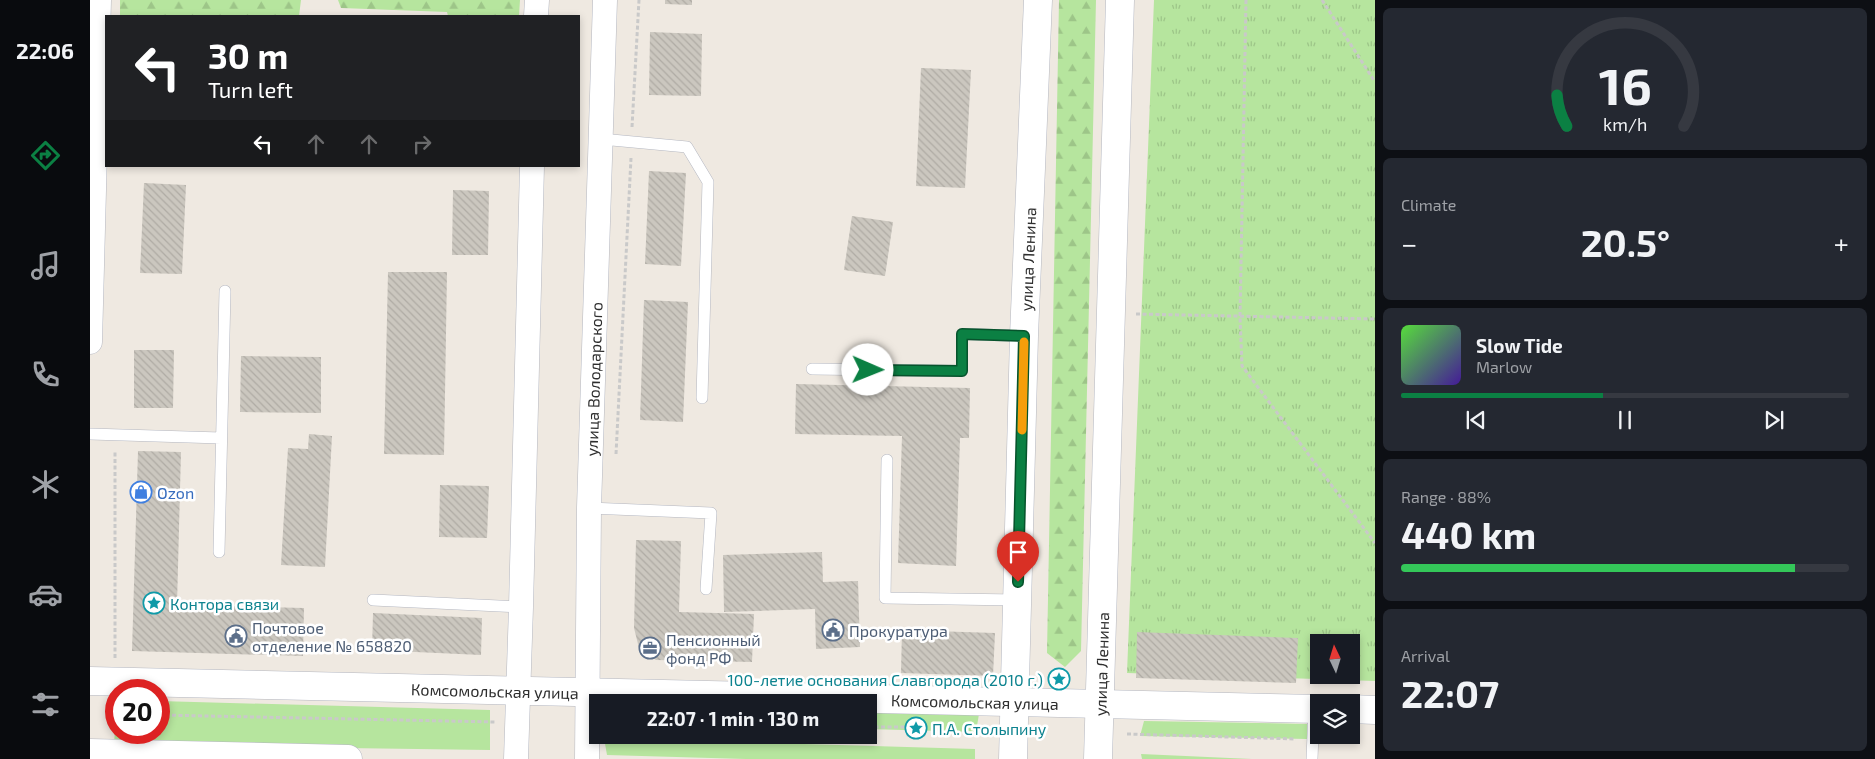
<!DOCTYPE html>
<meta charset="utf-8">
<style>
:root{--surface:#171b24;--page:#242831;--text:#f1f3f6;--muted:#9ea1a6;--line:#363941;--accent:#0b8043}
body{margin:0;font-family:"Exo 2",sans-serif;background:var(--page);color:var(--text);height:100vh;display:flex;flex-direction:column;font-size:19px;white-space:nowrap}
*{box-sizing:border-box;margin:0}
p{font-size:16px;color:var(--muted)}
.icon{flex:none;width:28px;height:28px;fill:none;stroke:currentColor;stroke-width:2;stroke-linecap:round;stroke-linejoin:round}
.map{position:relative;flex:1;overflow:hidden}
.panel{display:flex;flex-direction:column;gap:8px;padding:8px;background:#0d0f14;width:500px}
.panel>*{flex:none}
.banner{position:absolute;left:15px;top:15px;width:475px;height:152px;border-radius:0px;box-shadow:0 2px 8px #0003;background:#202124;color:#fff;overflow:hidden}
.needle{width:32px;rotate:356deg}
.controls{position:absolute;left:1220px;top:634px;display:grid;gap:10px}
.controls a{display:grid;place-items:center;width:50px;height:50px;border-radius:0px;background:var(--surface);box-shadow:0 2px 8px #0003;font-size:25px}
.speed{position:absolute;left:15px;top:679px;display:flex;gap:10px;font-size:25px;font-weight:700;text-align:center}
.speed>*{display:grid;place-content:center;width:65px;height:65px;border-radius:50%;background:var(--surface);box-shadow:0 2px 8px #0003;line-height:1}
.speed .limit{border:8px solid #d22;background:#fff;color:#111}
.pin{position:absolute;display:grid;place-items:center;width:42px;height:42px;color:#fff;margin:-51px -21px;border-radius:50% 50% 50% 0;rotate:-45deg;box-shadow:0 0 5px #0007}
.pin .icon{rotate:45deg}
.me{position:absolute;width:55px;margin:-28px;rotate:91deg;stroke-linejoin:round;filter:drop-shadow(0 0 4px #0008)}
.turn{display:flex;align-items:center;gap:18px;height:105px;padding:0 20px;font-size:22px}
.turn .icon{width:65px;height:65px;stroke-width:2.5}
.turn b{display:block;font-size:35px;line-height:42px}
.lanes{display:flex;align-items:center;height:48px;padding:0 20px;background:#0003;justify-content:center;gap:25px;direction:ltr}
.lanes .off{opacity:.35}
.big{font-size:38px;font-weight:700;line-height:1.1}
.panel .widget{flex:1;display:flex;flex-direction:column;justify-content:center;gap:8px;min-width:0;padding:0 18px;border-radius:8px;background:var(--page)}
.panel .dial{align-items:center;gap:0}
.dial svg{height:130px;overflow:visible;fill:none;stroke:var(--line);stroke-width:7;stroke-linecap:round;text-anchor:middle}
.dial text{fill:var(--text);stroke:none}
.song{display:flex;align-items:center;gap:15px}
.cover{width:60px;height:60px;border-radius:8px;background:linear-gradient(135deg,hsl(110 70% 55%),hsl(260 70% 35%))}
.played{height:5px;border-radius:2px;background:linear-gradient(90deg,var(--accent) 45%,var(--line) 45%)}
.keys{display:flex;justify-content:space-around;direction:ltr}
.heat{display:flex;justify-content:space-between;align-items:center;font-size:28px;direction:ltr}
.charge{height:8px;border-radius:4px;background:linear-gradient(90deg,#34c759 88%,var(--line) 0)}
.trip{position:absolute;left:499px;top:694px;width:288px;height:50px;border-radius:0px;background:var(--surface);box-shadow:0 2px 8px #0003;font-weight:700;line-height:50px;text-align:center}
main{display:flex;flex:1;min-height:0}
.tab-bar{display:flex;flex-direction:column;width:90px;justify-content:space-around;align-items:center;background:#090b0e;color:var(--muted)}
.tab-bar .icon{width:35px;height:35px}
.tab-bar .active{color:var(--accent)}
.tab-bar b{font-size:22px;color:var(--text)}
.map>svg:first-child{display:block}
.grass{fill:#b6e59e}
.forest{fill:url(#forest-firs)}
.park{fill:url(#park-tufts);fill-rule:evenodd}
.building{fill:url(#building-back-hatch)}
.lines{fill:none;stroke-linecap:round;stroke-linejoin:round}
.lane-casing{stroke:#b4b7c1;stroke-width:12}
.street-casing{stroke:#b4b7c1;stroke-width:25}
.secondary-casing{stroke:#b4b7c1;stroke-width:29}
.path{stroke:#c9c9c9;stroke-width:3;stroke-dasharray:4 2.5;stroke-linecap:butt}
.lane{stroke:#fff;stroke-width:11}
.street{stroke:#fff;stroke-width:24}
.secondary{stroke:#fff;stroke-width:28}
.route-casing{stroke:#07532c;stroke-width:12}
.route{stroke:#0b8043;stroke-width:9}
.slow{stroke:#f59e0b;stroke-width:9}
.labels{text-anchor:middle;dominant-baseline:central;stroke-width:5;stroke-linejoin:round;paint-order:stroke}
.street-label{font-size:16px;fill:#2e2e2e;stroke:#fff}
.shop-label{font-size:16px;fill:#366cbe;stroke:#fff;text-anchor:start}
.culture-label{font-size:16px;fill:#0d838f;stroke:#fff;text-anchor:start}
.service-label{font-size:16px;fill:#4e5e75;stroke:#fff;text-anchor:start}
</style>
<main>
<nav class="tab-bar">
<b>22:06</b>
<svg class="icon active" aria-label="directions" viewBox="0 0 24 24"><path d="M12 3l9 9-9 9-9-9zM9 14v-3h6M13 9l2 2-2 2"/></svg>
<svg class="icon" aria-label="music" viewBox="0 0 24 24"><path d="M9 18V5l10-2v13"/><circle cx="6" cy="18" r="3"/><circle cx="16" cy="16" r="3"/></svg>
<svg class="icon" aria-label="phone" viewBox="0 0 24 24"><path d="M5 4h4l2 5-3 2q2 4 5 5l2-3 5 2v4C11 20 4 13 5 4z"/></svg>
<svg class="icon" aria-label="climate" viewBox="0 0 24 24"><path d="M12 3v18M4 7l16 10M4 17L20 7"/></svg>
<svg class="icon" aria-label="car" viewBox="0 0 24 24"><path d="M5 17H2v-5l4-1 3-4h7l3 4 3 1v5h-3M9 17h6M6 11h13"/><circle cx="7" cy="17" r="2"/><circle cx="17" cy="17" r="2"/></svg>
<svg class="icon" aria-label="filters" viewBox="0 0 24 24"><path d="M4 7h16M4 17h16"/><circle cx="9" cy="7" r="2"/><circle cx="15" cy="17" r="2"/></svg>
</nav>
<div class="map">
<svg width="1285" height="759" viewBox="0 0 1285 759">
<defs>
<pattern id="forest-firs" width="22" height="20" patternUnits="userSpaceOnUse" patternTransform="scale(1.25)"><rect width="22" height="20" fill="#b6e59e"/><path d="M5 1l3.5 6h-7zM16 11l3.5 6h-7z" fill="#9dc588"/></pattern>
<pattern id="park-tufts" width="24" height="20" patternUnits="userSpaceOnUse" patternTransform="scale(1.25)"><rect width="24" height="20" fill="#b6e59e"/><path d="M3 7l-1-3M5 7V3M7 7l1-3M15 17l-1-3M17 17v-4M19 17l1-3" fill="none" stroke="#9dc588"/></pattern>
<pattern id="building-back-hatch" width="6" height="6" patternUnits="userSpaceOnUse" patternTransform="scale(1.25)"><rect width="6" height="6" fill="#cbc7bf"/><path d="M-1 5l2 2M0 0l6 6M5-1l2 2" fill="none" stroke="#afaba4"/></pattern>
</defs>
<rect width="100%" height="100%" fill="#efe9e1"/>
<!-- grass -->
<path class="grass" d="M69,701L400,710V750L24,745L26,712V732H69Z
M778,709L889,714L886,732L778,729Z
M1054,721L1217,724V739L1050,736Z
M514,738L885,749V759H656L517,755Z
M1051,754L1162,759H1052Z"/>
<!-- forest -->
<path class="forest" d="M30,0H211L209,16H30Z
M248,0H430L429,16H358L357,12L251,8Z
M969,0H1006L991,651L975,667L957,653Z"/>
<!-- park -->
<path class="park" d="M1064,0H1285V681L1037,673ZM1229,642H1261V675H1229Z"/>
<!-- building -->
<path class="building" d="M575,0H602V5L575,4Z
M560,32L612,34L611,96L559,95Z
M831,68L881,70L875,188L826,186Z
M559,171L596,173L591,266L555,264Z
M54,183L96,185L92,274L50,273Z
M363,190L399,191L398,255H362Z
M762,216L803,222L795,276L754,270Z
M298,272H357L354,455L294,454Z
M554,300L598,302L593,422L550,420Z
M44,350H84L83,408H44Z
M151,356L231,357V413L150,412Z
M706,384L880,388L879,438H870L866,566L808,563L812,436L705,434Z
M219,434L242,436L235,567L191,565L198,448L218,449Z
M48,451L91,452L87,605L214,608L213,656L42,651Z
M350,485L399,486L397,538L349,537Z
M546,540L591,541L589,612L664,614L662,662L566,660L549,648L544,628Z
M732,552L733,582L768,581L770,647L726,649L725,609L634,612L633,555Z
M283,613L392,618L391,655L282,650Z
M812,630L905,633L903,676L811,673Z
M1047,632L1208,638L1206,683L1046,678Z"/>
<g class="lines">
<!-- lane casing -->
<g class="lane-casing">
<path id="lane" d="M511,139L597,147L618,182L612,398
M722,369L872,371V334L934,336
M0,434L131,438
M797,460L795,598L927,600
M499,508L621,513L616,589
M129,552L135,291
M283,600L431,607
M1222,759L1224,709"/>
</g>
<!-- street casing -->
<g class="street-casing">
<g id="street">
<path d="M446,16L447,0"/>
<path d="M0,342L9,0"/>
<path d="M426,759L431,607L442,166"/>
<path id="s1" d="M497,759L499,508L515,0"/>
</g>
</g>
<!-- secondary casing -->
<g class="secondary-casing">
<g id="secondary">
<path id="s2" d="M0,681L1229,709"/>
<path d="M1261,709L1285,710"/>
<path d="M0,753L258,759"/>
<path id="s3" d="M923,759L934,336L948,0"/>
<path id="s4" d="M1008,759L1030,0"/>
</g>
</g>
<!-- path -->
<path class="path" d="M1156,0L1150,317L1152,366L1285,543
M1232,0L1285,82
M542,127L549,0
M1046,314L1285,319
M526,454L541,158
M25,658V450
M69,715L406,722
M778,727H819L818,735H834V726H837
M23,728L24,705
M1037,734L1206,739"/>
<!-- lane -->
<use href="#lane" class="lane"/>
<!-- street -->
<use href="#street" class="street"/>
<!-- secondary -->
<use href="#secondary" class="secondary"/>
</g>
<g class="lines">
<!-- route casing -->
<g class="route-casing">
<path id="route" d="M778,370L872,371V334L934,336L928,582"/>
</g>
<!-- route -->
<use href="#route" class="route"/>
<!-- slow -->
<path class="slow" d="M932,430L934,342"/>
</g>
<!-- icons -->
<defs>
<g id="shop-ring" transform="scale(1.125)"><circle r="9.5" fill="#fff" stroke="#3f7fe0" stroke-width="1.5"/><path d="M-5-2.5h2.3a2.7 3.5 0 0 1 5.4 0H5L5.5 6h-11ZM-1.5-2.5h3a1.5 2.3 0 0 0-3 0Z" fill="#3f7fe0"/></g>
<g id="sight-ring" transform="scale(1.125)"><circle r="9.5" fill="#fff" stroke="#0f9aa8" stroke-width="1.5"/><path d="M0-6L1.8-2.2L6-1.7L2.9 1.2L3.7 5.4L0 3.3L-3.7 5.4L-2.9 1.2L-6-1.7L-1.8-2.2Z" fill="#0f9aa8"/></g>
<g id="civic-ring" transform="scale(1.125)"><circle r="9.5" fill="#fff" stroke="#5c6f8a" stroke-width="1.5"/><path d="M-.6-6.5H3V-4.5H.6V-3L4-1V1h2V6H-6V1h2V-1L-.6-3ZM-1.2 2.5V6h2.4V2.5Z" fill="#5c6f8a"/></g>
<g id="office-ring" transform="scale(1.125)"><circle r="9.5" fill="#fff" stroke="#5c6f8a" stroke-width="1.5"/><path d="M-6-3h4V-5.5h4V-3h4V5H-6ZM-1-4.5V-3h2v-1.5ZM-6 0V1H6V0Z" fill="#5c6f8a"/></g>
</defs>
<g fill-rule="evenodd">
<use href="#shop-ring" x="51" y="492"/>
<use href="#sight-ring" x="64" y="603"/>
<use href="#civic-ring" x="743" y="630"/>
<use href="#civic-ring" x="146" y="636"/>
<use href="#office-ring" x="560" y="648"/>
<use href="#sight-ring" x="969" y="679"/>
<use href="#sight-ring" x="826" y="728"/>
</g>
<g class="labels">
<!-- street labels -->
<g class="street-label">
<text stroke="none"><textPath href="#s3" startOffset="500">улица Ленина</textPath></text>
<text stroke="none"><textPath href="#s1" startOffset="380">улица Володарского</textPath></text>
<text stroke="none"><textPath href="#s4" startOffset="95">улица Ленина</textPath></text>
<text stroke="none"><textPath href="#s2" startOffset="405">Комсомольская улица</textPath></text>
<text stroke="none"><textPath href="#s2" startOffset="885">Комсомольская улица</textPath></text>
</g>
<!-- shop labels -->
<g class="shop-label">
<text x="67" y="492">Ozon</text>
</g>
<!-- culture labels -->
<g class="culture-label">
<text x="80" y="603">Контора связи</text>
<text x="953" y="679" text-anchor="end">100-летие основания Славгорода (2010 г.)</text>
<text x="842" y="728">П.А. Столыпину</text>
</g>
<!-- service labels -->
<g class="service-label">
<text x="162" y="627">Почтовое<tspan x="162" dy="18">отделение № 658820</tspan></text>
<text x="759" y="630">Прокуратура</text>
<text x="576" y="639">Пенсионный<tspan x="576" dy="18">фонд РФ</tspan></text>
</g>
</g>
</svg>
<div class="controls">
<a><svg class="needle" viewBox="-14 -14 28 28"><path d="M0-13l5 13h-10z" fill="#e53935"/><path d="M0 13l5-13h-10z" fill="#9ea1a6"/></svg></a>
<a><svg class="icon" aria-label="layers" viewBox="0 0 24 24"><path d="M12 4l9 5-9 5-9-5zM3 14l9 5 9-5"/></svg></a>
</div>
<div class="speed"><div class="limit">20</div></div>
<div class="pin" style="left:928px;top:582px;background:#d93025"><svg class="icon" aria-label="arrive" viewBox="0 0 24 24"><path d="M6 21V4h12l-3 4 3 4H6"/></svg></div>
<svg class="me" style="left:778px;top:370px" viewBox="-20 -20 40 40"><circle r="19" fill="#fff"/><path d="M0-13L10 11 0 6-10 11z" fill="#0b8043"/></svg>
<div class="trip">22:07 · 1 min · 130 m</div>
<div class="banner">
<div class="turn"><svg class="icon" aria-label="left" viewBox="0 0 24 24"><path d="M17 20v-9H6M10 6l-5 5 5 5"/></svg><div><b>30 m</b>Turn left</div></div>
<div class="lanes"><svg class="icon" aria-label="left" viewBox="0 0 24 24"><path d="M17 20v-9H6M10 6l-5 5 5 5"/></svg><svg class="icon off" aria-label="ahead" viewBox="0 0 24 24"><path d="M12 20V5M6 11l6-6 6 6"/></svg><svg class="icon off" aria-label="ahead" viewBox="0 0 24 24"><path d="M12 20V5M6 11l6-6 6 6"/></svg><svg class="icon off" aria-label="right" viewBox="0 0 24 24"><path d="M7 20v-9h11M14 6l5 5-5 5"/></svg></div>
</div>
</div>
<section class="panel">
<div class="widget dial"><svg viewBox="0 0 100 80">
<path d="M14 69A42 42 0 1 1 86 69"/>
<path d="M14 69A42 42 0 0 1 8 50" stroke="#0b8043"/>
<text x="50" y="56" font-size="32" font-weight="700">16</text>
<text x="50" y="72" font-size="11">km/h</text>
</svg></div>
<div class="widget"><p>Climate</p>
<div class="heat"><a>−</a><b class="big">20.5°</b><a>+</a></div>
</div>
<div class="widget">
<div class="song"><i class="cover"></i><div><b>Slow Tide</b><p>Marlow</p></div></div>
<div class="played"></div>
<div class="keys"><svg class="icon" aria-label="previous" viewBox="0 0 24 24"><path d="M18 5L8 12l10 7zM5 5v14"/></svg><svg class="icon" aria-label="pause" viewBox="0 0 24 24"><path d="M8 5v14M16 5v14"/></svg><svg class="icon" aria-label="next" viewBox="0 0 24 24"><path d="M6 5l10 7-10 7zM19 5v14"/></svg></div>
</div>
<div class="widget"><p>Range · 88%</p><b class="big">440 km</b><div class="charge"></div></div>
<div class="widget"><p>Arrival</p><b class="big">22:07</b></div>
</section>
</main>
